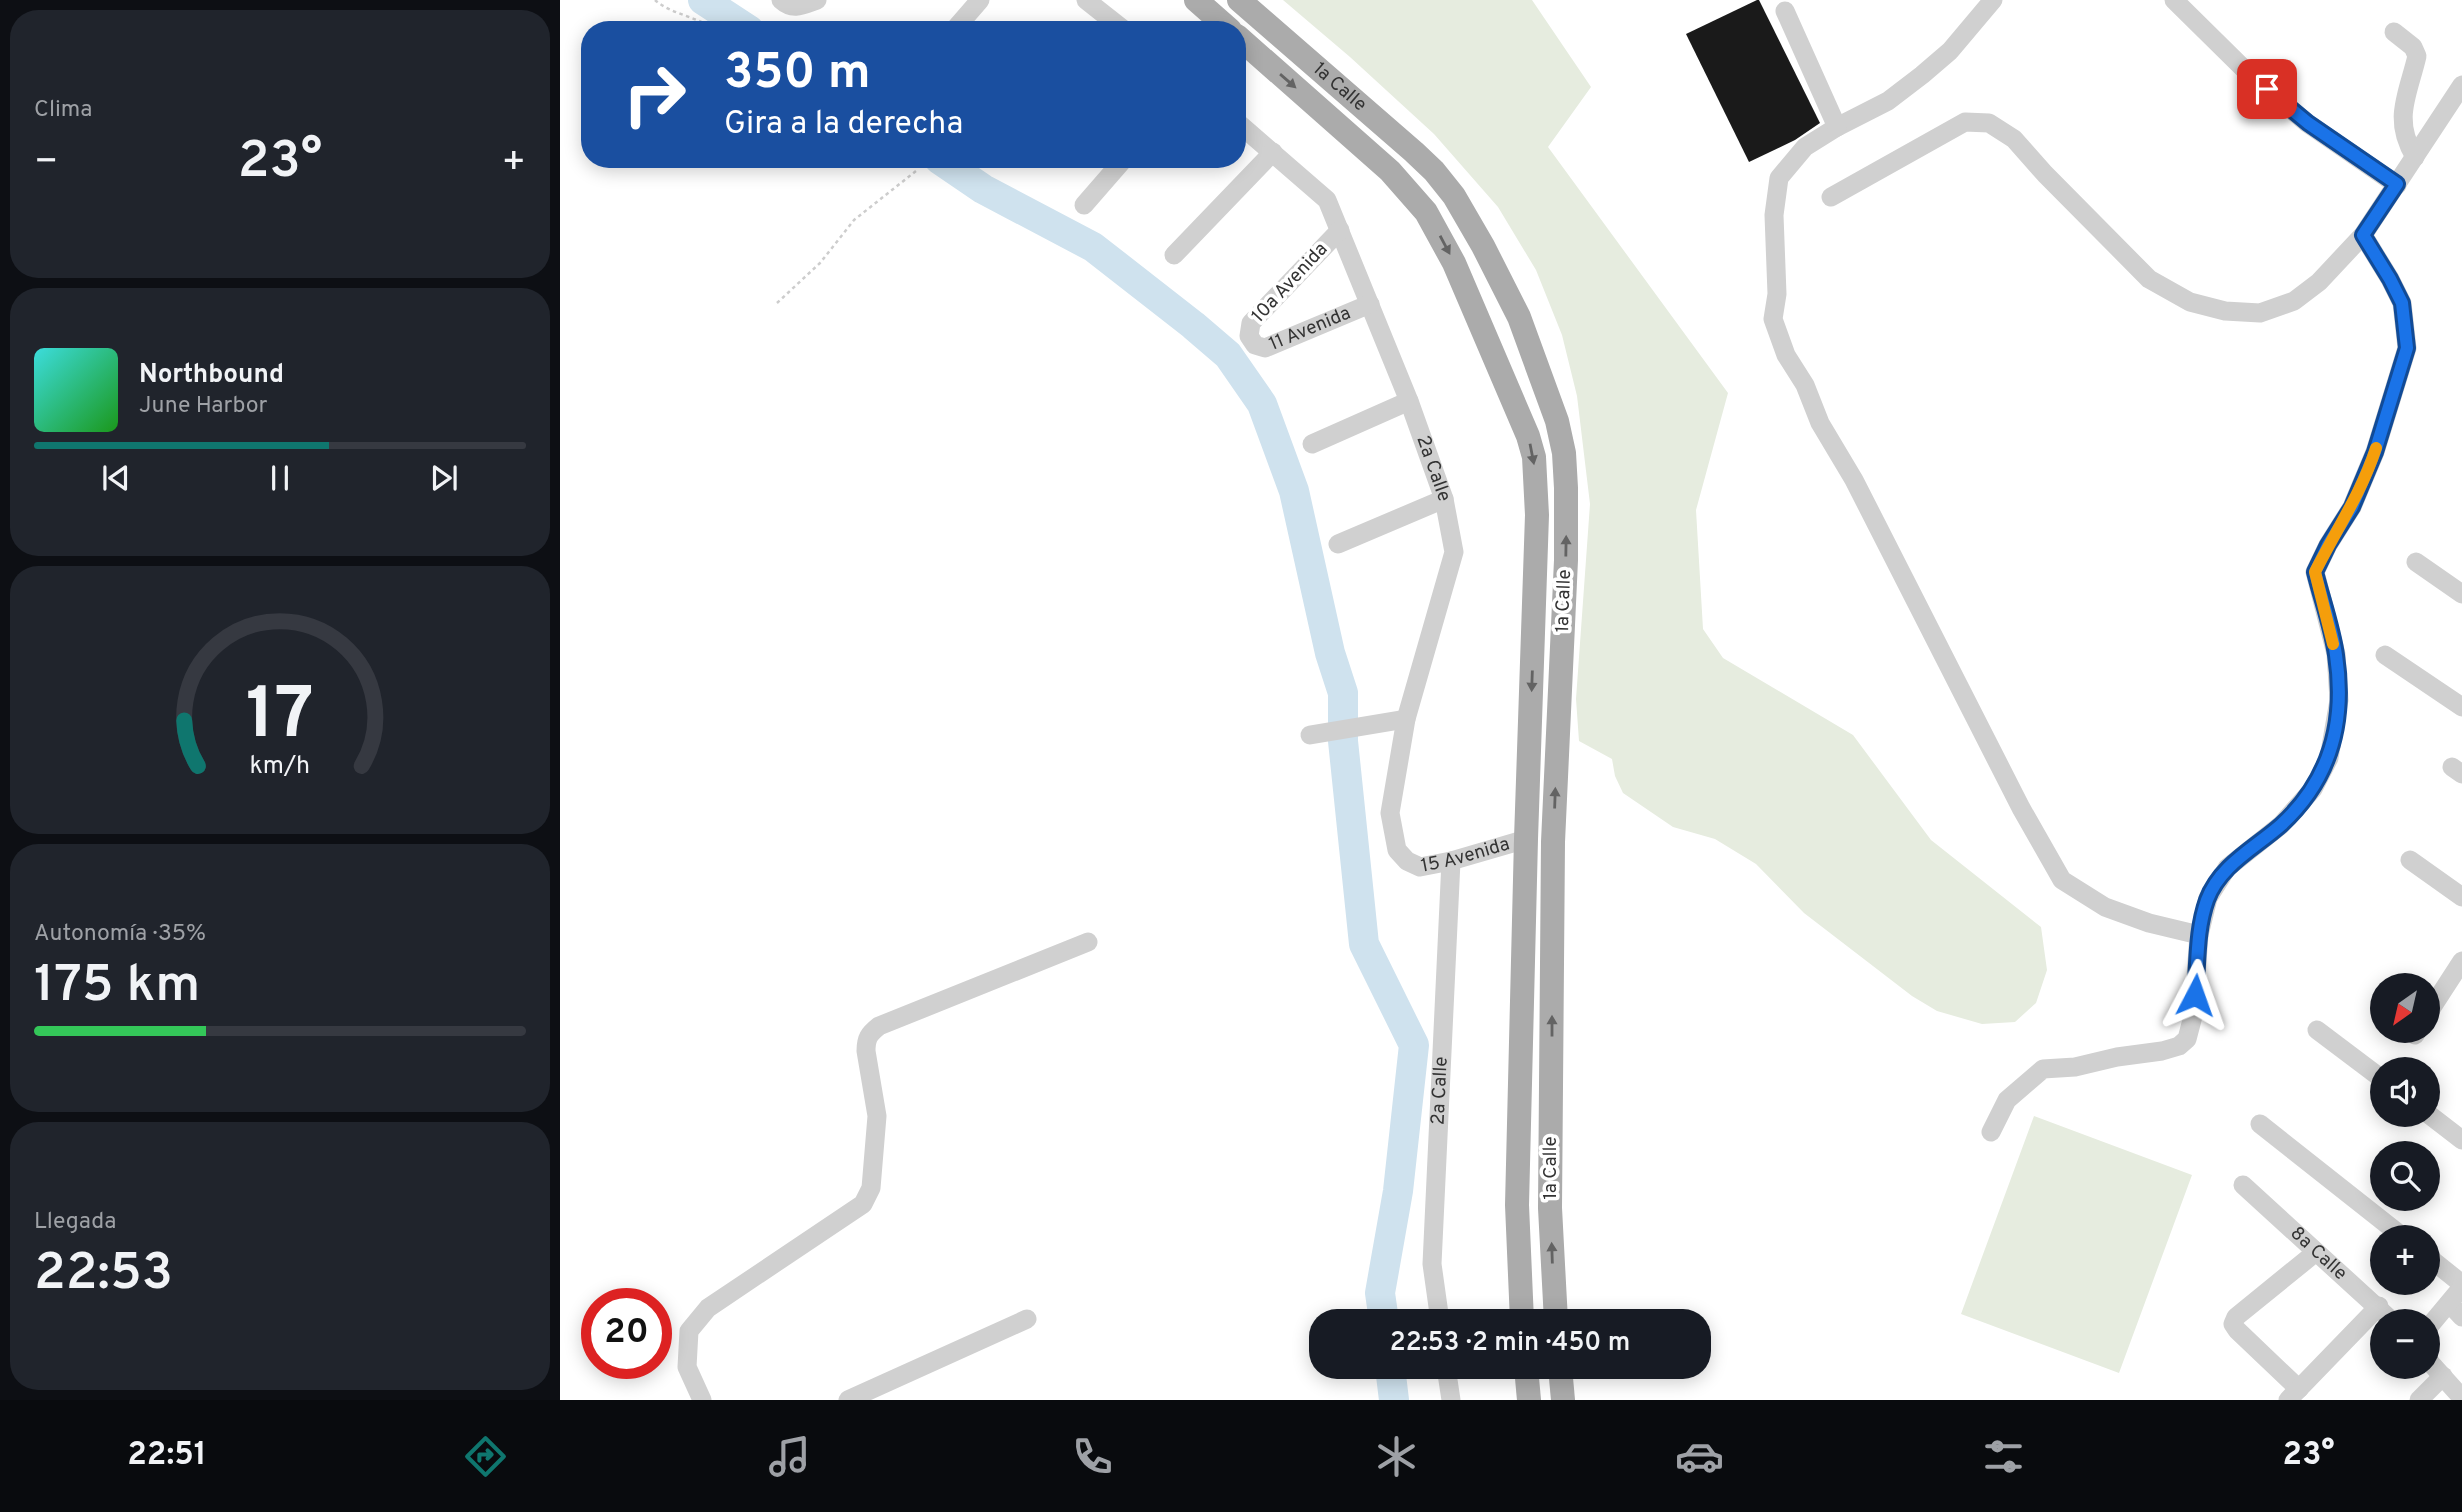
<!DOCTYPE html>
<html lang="es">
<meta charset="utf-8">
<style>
:root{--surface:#171b24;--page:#20242c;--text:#f1f3f6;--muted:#9ea1a6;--line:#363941;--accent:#0f766e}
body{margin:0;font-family:Overpass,sans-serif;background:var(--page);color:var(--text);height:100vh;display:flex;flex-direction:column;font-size:26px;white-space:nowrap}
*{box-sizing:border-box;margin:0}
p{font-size:23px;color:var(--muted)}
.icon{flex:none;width:38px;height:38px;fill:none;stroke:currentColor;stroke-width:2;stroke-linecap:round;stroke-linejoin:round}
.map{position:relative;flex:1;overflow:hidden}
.details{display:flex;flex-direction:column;gap:10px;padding:10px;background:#0d0f14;width:560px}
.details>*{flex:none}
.top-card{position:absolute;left:21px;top:21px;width:665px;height:147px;border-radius:28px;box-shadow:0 4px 18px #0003;background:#1a4fa0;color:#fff;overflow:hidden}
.needle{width:46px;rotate:214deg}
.fabs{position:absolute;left:1810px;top:973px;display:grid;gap:14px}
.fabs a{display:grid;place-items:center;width:70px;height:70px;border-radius:50%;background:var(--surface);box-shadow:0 4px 18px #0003;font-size:35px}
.speed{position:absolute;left:21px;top:1288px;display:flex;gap:14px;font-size:35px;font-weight:700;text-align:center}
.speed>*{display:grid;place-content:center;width:91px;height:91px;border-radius:50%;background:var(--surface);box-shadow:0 4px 18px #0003;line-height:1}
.speed .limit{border:10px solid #d22;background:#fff;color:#111}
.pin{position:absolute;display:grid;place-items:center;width:60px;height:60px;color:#fff;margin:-30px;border-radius:14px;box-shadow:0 4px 10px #0006}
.me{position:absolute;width:77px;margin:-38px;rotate:4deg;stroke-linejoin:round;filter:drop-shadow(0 0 5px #0008)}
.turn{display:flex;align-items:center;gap:24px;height:147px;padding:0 28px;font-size:32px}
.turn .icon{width:91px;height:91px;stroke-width:2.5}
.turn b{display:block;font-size:49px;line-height:60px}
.big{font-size:52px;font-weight:600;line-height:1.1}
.details .card{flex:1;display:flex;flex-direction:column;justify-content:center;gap:10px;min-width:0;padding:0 24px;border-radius:28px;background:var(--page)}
.details .dial{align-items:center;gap:0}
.dial svg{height:182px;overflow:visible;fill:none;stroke:var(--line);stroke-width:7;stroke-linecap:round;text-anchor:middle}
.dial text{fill:var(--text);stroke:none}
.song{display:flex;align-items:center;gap:21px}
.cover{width:84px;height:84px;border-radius:10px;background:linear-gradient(135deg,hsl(180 70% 55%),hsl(120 70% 35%))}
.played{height:7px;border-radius:4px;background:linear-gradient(90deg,var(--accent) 60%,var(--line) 60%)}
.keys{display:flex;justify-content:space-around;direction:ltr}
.heat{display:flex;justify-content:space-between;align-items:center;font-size:38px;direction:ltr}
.charge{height:10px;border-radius:5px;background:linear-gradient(90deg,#34c759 35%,var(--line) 0)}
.trip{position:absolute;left:749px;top:1309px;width:402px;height:70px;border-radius:28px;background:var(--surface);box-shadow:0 4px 18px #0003;font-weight:600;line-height:70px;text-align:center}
.menu{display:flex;height:112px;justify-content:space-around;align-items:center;background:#090b0e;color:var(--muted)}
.menu .icon{width:49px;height:49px}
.menu .active{color:var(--accent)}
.menu b{font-size:32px;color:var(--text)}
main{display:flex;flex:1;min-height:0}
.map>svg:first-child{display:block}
.green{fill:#e6ecdf}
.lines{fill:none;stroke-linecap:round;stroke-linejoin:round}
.river{stroke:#cfe2ee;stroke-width:30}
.building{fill:#1a1a1a}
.path{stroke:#cdcdcd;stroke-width:2.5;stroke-dasharray:3.5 3.5;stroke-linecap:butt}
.minor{stroke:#d0d0d0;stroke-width:19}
.major{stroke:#ababab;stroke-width:24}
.oneway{fill:#636363}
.route-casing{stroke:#114b97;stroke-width:18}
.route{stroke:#1a73e8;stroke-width:12}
.slow{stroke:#f59e0b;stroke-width:12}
.labels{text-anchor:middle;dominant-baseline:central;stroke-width:7;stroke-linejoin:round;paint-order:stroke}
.street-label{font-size:19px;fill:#333;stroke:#fff}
</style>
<main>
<section class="details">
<div class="card"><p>Clima</p>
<div class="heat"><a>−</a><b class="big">23°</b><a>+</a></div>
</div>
<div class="card">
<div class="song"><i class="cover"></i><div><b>Northbound</b><p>June Harbor</p></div></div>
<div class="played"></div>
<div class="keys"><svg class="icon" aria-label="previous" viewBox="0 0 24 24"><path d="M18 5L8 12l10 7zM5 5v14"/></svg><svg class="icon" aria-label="pause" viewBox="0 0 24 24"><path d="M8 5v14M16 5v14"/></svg><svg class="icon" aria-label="next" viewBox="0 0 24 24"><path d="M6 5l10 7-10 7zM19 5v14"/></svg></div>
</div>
<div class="card dial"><svg viewBox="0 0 100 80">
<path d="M14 69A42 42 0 1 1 86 69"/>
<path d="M14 69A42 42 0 0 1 8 49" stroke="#0f766e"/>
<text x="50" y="56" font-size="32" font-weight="700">17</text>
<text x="50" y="72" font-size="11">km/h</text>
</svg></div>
<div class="card"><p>Autonomía · 35%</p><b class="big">175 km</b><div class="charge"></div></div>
<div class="card"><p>Llegada</p><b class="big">22:53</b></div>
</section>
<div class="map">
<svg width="1902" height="1400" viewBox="0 0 1902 1400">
<rect width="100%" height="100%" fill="#fff"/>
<!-- green -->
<path class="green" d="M723,0H972L1031,87L988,147L1168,393L1136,510L1143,629L1163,658L1293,735L1371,840L1481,927L1487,970L1476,1003L1455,1022L1422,1024L1377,1011L1352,996L1244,913L1196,864L1155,839L1113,827L1063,793L1055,776L1052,759L1019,741L1016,699L1030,504L1017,396L1002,335L976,270L938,207L874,134L790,57Z
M1474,1116L1632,1175L1559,1373L1401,1314Z"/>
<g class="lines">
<!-- river -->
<path class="river" d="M143,0L189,30
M379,159L423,189L533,247L633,325L668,355L702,404L734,491L770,653L783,693V741L804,944L854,1045L838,1191L820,1293L824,1321
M830,1367L834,1400"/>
</g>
<!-- building -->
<path class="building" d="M1197,0H1199L1260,123L1235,140L1189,162L1126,34Z"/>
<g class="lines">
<!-- path -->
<path class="path" d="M95,0C112,15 137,16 155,30
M217,303L260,263L294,220L356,171L357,164L350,159"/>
<!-- minor -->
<g class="minor">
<path d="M221,0C233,11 243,5 257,0"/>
<path d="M526,0L564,30"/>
<path d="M1433,0L1390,51L1362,75L1328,101L1277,127L1245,147L1219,178L1214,215L1217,294L1213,319L1226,355L1245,385L1260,423L1294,480L1461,808L1502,880L1545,907L1589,923L1639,935"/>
<path d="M1614,0L1687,72L1747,123L1837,185"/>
<path d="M1225,11L1277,127"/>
<path d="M394,30L420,0"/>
<path d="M1834,32L1853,47L1857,56C1848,95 1832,119 1855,157"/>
<path id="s1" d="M677,122L767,200L849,401L884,499L894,552L846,719L830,813L837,850L847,861L860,867L891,861L966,839"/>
<path d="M1271,197L1405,122L1429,123L1454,139L1485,174L1589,279L1630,302L1665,311L1700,313L1734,301L1759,282L1803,235L1902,85"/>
<path d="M524,205L564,159"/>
<path id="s2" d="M780,230L691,323L689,336L695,345L705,348L810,304"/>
<path d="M614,255L713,152"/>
<path d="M752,444L849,401"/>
<path d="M778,544L884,499"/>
<path d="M1856,562L1902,594"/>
<path d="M1825,655L1902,707"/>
<path d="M750,735L846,719"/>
<path d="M1892,767L1902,774"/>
<path d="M1850,860L1902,897"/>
<path d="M1867,1015L1902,961"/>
<path d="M1757,1030L1822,1079"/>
<path d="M1855,1035L1857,1031"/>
<path d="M1867,1113L1902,1140"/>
<path d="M1700,1124L1843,1237"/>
<path d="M1431,1132L1447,1100L1483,1069L1515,1067L1557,1057L1602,1051L1619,1046L1627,1039L1633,1016L1639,935L1648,898L1667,868L1721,825L1753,789L1769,758L1779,700L1776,654L1755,572L1768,545L1792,507L1815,452L1847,348L1842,303L1830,279L1803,235"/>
<path id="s3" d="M1683,1185L1832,1321"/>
<path d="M1867,1256L1902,1284"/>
<path d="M1889,1303L1902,1317"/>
<path id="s4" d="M880,1321L872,1264L891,861"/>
<path d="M1867,1329L1902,1287"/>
<path d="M1867,1359L1902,1398"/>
<path d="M886,1367L891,1400"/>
<path d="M1739,1389L1677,1330L1673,1324L1676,1317L1756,1252"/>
<path d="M142,1400L127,1367L129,1331L148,1308L303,1204L311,1188L317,1116L306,1051C306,1038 309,1034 319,1026L528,942"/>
<path d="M288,1400L467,1319"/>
<path d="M1728,1400L1819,1306"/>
<path d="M1859,1400L1883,1376"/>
</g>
<!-- major -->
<g class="major">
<path d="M636,0L670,30"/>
<path id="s5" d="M679,0L854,152L874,171L894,196L923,246L959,317L997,421L1004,453L1006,488V560L993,842L990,1208L996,1321"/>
<path d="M677,36L830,171L866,212L894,263L968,436L974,457L977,515L966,839L957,1205L962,1321"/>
<path d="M966,1367L969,1400"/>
<path d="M1000,1367L1003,1400"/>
</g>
</g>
<!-- one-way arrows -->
<defs><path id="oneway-solid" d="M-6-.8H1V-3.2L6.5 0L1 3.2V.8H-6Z" transform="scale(1.75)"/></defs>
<g class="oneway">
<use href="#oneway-solid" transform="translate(728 81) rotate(41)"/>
<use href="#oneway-solid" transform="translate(885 245) rotate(62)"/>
<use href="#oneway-solid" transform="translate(972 454) rotate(79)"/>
<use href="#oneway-solid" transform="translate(1006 546) rotate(-89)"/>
<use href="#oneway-solid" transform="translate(972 681) rotate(92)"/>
<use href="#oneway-solid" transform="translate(995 798) rotate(-88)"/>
<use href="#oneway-solid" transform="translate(992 1026) rotate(-90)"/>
<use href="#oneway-solid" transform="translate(992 1253) rotate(-92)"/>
</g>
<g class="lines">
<!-- route casing -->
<g class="route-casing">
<path id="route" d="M1635,995C1638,964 1636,931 1647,900C1660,865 1695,848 1721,825C1771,779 1786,721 1776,655C1772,627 1762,600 1755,572L1768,545L1792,507L1815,452L1847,348L1842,303L1830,279L1803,235L1837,184L1748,123L1707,89"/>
</g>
<!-- route -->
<use href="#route" class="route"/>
<!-- slow -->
<path class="slow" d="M1773,644L1755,572C1776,530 1801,494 1816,448"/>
</g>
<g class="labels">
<!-- street labels -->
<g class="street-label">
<text stroke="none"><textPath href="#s5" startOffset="133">1a Calle</textPath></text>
<text transform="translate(730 283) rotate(-47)">10a Avenida</text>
<text stroke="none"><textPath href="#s2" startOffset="212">11 Avenida</textPath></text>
<text stroke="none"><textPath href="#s1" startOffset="408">2a Calle</textPath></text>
<text transform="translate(1004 601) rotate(-88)">1a Calle</text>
<text stroke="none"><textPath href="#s1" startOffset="877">15 Avenida</textPath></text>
<text stroke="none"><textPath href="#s4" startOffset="231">2a Calle</textPath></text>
<text transform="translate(991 1168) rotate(-90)">1a Calle</text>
<text stroke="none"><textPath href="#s3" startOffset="102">8a Calle</textPath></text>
</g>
</g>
</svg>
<div class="fabs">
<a><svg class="needle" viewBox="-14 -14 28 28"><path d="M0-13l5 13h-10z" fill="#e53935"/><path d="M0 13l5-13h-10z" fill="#9ea1a6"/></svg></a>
<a><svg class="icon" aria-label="sound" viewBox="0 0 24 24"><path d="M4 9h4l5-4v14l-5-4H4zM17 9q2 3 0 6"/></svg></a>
<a><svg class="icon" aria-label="search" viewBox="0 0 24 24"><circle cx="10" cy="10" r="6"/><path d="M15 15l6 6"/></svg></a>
<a>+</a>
<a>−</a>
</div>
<div class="speed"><div class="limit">20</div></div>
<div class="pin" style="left:1707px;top:89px;background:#d93025"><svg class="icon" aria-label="arrive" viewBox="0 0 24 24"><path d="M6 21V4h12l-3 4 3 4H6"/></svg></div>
<svg class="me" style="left:1635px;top:995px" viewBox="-20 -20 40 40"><path d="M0-17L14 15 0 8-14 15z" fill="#1a73e8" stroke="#fff" stroke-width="4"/></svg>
<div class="trip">22:53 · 2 min · 450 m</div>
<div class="top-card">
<div class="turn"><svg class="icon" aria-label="right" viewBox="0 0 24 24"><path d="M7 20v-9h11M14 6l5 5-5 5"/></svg><div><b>350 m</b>Gira a la derecha</div></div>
</div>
</div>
</main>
<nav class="menu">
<b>22:51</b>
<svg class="icon active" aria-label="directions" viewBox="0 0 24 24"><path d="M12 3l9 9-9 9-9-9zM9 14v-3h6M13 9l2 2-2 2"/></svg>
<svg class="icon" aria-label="music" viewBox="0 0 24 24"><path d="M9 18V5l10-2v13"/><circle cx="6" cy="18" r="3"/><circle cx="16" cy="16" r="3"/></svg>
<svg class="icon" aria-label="phone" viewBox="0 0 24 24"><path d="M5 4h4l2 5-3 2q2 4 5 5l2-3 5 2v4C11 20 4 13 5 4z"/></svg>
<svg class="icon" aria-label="climate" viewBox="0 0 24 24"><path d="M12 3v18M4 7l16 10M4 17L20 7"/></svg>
<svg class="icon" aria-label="car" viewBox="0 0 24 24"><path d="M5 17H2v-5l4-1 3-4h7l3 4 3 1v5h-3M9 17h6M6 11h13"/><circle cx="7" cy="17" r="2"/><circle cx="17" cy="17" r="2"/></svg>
<svg class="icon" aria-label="filters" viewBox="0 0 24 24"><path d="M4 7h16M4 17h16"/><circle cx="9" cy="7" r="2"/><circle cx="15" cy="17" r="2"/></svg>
<b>23°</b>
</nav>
